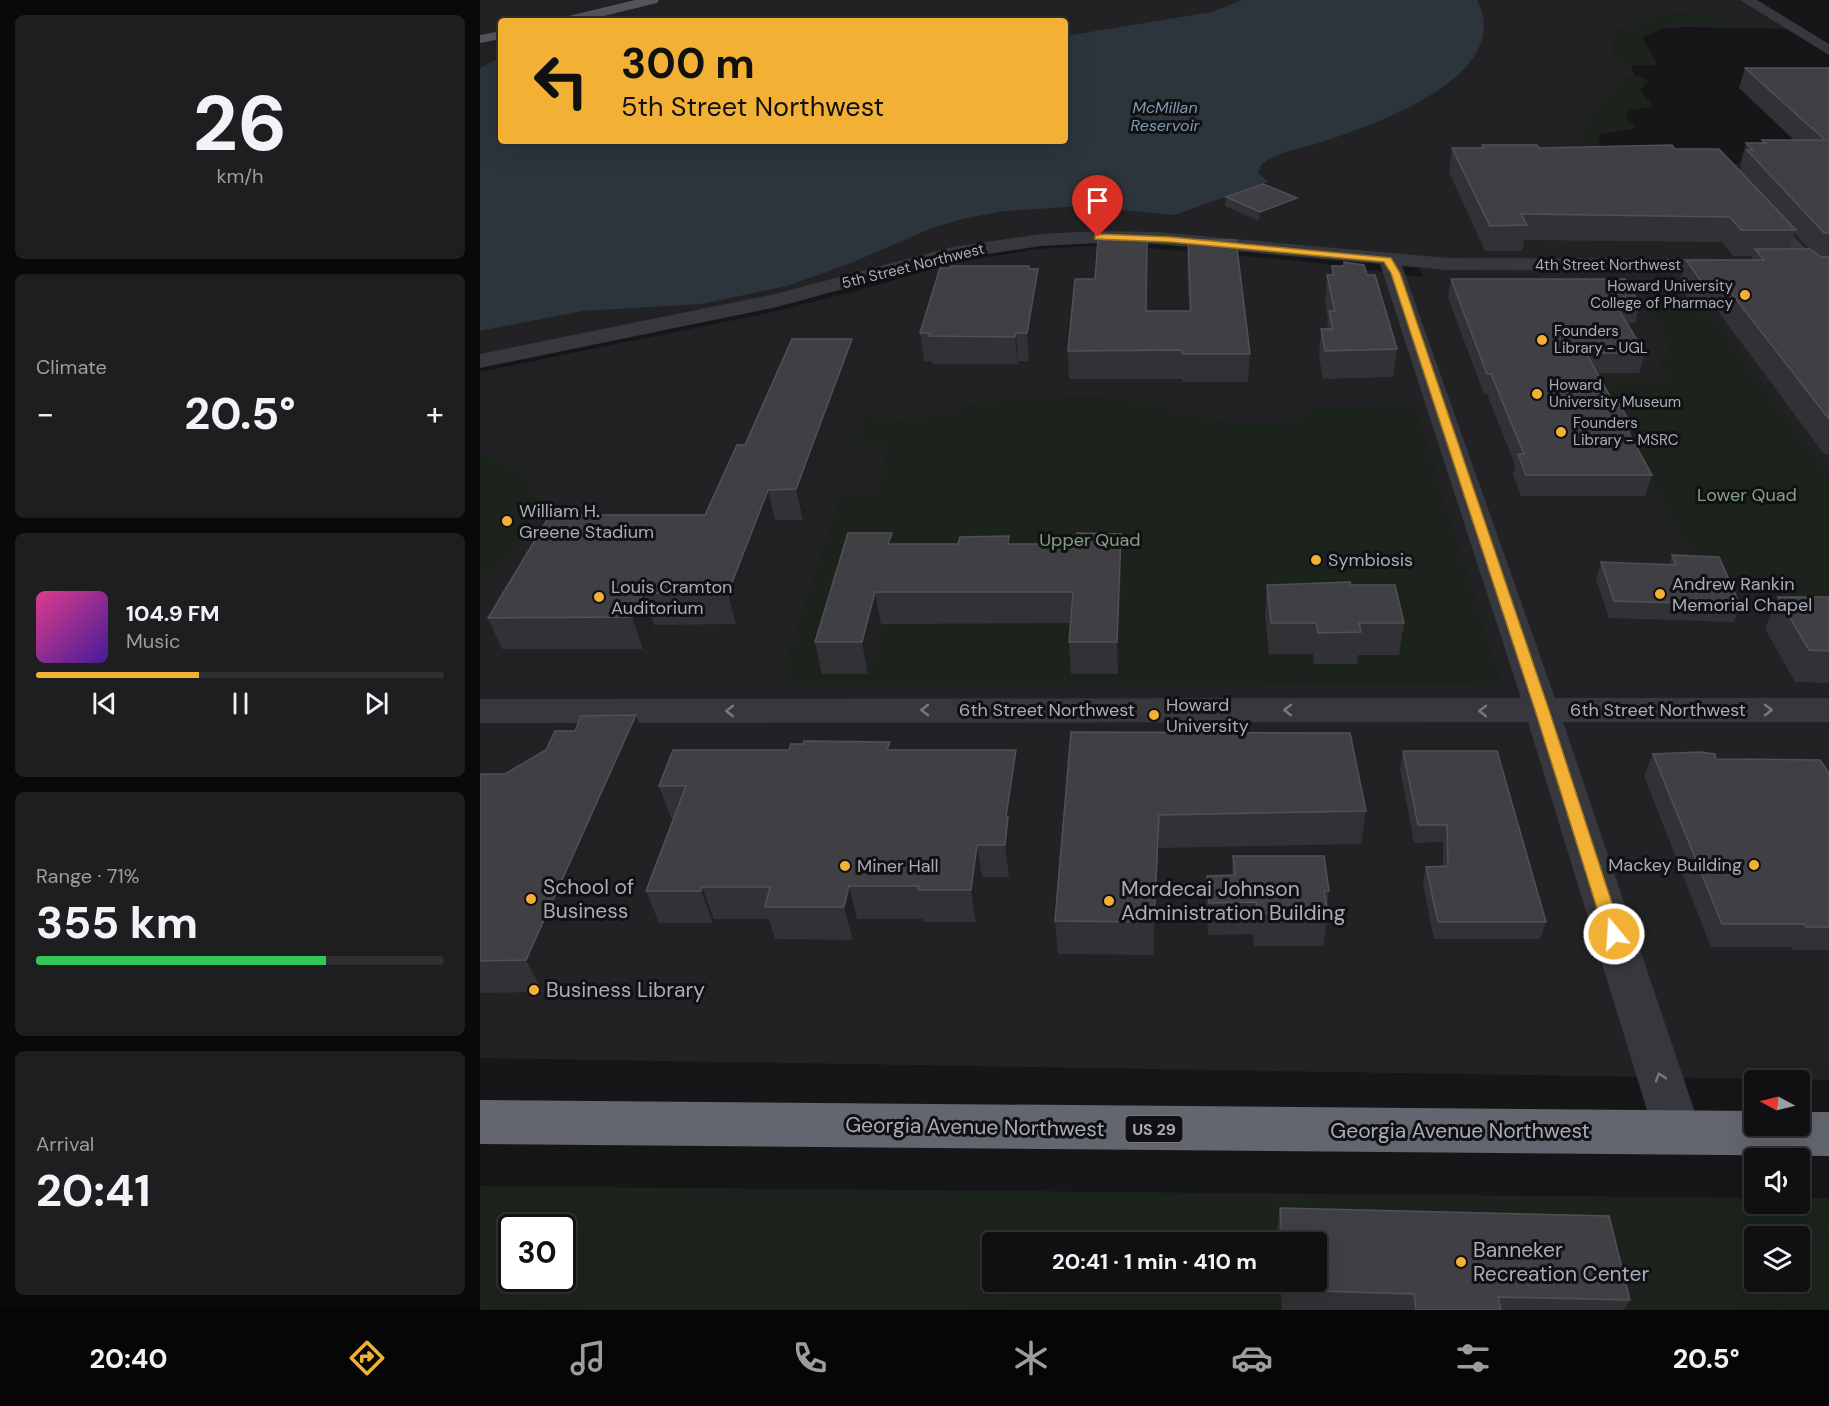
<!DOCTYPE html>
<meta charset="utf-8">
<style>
:root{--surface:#101012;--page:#1e1e20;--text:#f1f3f6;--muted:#9c9d9f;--line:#303032;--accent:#f2b134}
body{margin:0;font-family:"DM Sans",sans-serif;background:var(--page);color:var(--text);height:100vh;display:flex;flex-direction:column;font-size:22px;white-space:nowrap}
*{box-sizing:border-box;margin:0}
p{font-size:20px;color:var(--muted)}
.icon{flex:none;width:33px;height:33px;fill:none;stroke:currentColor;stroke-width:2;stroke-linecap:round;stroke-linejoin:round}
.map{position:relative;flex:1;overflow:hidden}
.sheet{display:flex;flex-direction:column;gap:15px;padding:15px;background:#09090a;width:480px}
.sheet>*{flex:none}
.banner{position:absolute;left:18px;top:18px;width:570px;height:126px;border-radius:6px;box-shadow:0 6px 24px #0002,0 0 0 2px var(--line);background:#f2b134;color:#111;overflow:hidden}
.needle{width:39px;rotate:277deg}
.fabs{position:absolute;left:1264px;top:1070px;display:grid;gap:12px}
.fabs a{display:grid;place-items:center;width:66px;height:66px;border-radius:6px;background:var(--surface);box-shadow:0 6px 24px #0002,0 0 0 2px var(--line);font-size:30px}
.speed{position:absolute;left:18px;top:1214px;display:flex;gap:12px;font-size:30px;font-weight:700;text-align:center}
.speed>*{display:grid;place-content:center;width:78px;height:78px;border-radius:50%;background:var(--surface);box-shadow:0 6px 24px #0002,0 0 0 2px var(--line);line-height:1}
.speed .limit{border:3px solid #111;border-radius:9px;background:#fff;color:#111}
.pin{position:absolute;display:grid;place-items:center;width:51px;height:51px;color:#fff;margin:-62px -26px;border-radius:50% 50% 50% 0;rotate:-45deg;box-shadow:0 0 6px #0007}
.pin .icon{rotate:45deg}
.me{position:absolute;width:66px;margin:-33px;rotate:342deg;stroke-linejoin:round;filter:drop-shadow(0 0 4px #0008)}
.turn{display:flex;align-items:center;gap:21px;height:126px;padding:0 24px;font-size:27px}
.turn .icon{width:78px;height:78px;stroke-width:2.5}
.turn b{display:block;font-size:42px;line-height:51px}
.big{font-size:45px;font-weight:700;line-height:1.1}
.sheet .tile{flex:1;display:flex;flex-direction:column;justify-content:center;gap:9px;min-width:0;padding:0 21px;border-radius:9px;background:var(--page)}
.sheet .dial{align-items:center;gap:0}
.dial b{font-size:78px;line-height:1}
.song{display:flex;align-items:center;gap:18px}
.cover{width:72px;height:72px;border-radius:9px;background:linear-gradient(135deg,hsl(330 70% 55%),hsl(260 70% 35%))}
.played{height:6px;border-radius:3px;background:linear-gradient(90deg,var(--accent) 40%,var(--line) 40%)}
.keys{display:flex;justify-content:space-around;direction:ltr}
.heat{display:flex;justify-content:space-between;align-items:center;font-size:33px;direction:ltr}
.charge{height:9px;border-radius:4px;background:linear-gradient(90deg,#34c759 71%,var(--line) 0)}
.trip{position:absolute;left:502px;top:1232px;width:345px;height:60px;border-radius:6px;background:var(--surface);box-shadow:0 6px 24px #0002,0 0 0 2px var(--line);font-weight:700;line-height:60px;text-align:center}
.menu{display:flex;height:96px;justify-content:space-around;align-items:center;background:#060607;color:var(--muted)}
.menu .icon{width:42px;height:42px}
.menu .current{color:var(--accent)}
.menu b{font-size:27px;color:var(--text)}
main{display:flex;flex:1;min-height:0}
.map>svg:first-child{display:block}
.built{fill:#222225}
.green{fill:#1c231d;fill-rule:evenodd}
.water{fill:#2c353c}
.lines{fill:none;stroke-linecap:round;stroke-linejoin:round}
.minor{fill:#37383d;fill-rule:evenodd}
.major{fill:#53555c;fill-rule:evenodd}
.highway{fill:#63666e;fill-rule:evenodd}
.wall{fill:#323236;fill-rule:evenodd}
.shaded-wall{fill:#212124}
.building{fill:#3f3f44;stroke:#4f5156;stroke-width:1.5}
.oneway{stroke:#757881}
.route{fill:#f2b134;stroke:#9d7322;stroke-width:1.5}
.poi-dot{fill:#f2b134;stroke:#111113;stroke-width:2}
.labels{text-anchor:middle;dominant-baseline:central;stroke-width:6;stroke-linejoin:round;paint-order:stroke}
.far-street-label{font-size:15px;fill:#a8adb8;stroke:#111113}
.far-poi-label{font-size:15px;fill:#a8adb8;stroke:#111113;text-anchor:start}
.far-water-label{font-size:16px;font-style:italic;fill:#7f9bb3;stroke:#111113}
.shield{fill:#111113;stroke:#7b7e86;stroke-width:1.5}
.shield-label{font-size:16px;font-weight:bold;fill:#a8adb8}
.park-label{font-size:18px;fill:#7fa381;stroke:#111113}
.poi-label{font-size:18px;fill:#a8adb8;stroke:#111113;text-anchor:start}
.street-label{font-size:18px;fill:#a8adb8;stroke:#111113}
.near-poi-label{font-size:21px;fill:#a8adb8;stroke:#111113;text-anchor:start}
.near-street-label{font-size:21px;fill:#a8adb8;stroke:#111113}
</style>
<main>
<section class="sheet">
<div class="tile dial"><b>26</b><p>km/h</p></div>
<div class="tile"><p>Climate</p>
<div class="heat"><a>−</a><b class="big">20.5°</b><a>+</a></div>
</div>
<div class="tile">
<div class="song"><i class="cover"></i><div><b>104.9 FM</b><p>Music</p></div></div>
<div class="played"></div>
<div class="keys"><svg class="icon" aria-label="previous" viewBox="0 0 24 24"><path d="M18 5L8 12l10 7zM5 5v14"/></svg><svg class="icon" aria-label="pause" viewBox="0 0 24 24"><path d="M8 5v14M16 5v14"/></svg><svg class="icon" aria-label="next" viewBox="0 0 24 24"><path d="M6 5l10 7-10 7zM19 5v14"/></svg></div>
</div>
<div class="tile"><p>Range · 71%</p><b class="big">355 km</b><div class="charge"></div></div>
<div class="tile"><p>Arrival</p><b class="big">20:41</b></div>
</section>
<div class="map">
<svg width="1349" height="1310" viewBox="0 0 1349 1310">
<rect width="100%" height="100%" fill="#161618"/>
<!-- built -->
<path class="built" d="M0,0H157L69,21H21V31L0,35Z
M169,0H1266L1309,29L1202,27L1152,32L1146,49L1156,80L1099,164L1349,163V1080L0,1058V372L288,313L369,293L478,262L557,249L612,246L667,248L822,261L943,277L937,261L676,238L534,243L330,292L0,360V39L21,35V141H585V21H85Z"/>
<!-- green -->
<path class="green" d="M1254,9L1270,13L1282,21L1183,24L1184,28L1162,37L1178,65H1147L1134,59L1131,50L1135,29L1153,27L1186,13Z
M1146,76H1157L1169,81L1160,90L1173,106L1149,110L1146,119L1156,126L1154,129L1121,134L1118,140L1119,148L1099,153L1096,141L1108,123L1110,116Z
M1164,303L1202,305L1232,316L1349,475V598L1250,594L1216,565L1119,377H1187L1178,362L1189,353L1186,339Z
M622,396C634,398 646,399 658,401C707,411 789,444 831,407L935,406L1022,683L314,687L302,674L360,495L395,494L409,447L373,446L385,411C422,433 462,409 501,403C541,397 582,397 622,396Z
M0,454C19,457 35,465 47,480C51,485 58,494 59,500C65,530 22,564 0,578Z
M0,1186L1275,1198V1203H1320V1198H1349V1310H0ZM32,1227H82V1278H32ZM1275,1236H1320V1281H1275ZM513,1242H837V1281H513Z"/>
<!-- water -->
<path class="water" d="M762,0H997C1037,77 891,126 839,143C819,149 796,151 780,166L778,173L788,182L694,215L603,206L525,211L482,219L452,228L371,263L307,286L222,304L102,311L0,331V68L21,57V141H585V36L732,12Z"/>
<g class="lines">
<!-- minor -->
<path class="minor" d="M1260,0H1277L1349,44V55Z
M1280,205L1287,207L1349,274V294L1341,292L1273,215L1270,211L1273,207Z
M618,231L676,232L968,258L1249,259L1257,260L1260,265L1257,270L1249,271L968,270L922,266L1075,698H1349V722H1083L1222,1133L1215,1149L1198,1155L1181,1149L1174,1133L1048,722L0,723V699L1041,698L900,264L676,244L618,243L561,246L473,259L297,307L0,368V354L295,294L472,247L561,234Z"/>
<!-- major -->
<path class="major" d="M155,0H179L177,3L103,21H78L80,18Z
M21,31V39L0,43V35Z"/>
<!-- highway -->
<path class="highway" d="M0,1100L1275,1111V1125H1320V1112H1349V1156L0,1144Z"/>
</g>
<!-- wall -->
<path class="wall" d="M1265,68H1349V257H1340H1349V454H1344L1237,310H1216L1199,285L1206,260H1271L1272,256H1253L1242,242L1044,240L1042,251H1005L969,172L972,148H1002V145L1059,148L1195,149L1260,171L1261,167L1260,165L1266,143H1281L1282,140H1314L1259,88ZM1315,233L1329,249H1309Z
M746,197L816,207L779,221L745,206Z
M667,240L666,311H709L707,266L708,240L770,354L768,382H702V379H589L588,351L615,279Z
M549,266L550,269H558L559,295L549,361H538V364H453L452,361H444L440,333Z
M852,266L887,275L917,349L913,377L843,379L839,357L841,329H847L848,319L845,302L847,275H851Z
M971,279L1160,304L1155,323H1146L1165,353L1159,373H1117L1131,398L1152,426L1150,435L1172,475L1165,496H1041L1033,475L1035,465L1007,394H1004L968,298Z
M372,339L377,367L323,520H295L256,624L174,625L163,649H22L8,618L225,515L265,445Z
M413,544H529L641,564L638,674H591L589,642L591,623L401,624L388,674H342L335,642Z
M1192,555L1260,605L1254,622L1129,618L1116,579L1121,562L1189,565Z
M787,585H871L924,623L919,655H878L877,664H834L833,654H789L785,616Z
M1349,594V683L1315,682L1285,629L1298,597H1348Z
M591,732L886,811L881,844L679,848L674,955L578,954L575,921Z
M410,742L411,750L539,783L531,840L532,849L529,877H502L496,922H444L443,919H377L373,940L295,939L289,919H234L233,923H179L166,891L194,818H191L179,786L309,750Z
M168,747L63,992L0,993V774H25Z
M923,751L1066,922L1060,939H954L943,884L946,867L963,866V842L934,843L920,769Z
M1173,754L1236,759L1349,773V950H1313L1312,947H1231L1164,776Z
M753,856L849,891L847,907L848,913L843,946H774L773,934L728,935L726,908L727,876L752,875Z
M800,1208L1150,1300L1144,1310H802L800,1281H837V1242H798L797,1229Z"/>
<!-- shaded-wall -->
<path class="shaded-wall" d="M817,198L816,207L779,221L780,212Z
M558,269L559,295L549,361L547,333Z
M536,333L538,361V364L535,337Z
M372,339L377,367L323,520L316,489Z
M288,490L295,520L256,624L248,593Z
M412,533L417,564L408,544Z
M641,534V564L638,674L637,642Z
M395,592L401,624L388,674L382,642Z
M163,593L174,625L163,649L152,617Z
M156,715L168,747L63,992L46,960Z
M410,742L416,774L407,750Z
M536,750L539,783L531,840L532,849L529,877L525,845L526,817Z
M679,815V848L674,955V922Z
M497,845L502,877L496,922L491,890Z
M369,886L377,919L373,940L364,907Z
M222,887L234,919L233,923L221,891Z"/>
<!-- building -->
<path class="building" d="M1265,68H1349V233H1344L1267,150H1273L1266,143H1286L1282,140H1345Z
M1002,145H1057L1059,148L1192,145L1195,149H1239L1316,230H1261L1250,217L1041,214L1047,225L1010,226L972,148H1004Z
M783,184L817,198L780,212L746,197Z
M618,240H667L666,311H711L708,240H756L770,354H702V350L588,351L595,279H615Z
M1275,249H1330L1341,257H1349V419L1245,285H1224L1206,260H1284Z
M864,262L884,265L887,275H895L917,349L845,351L841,329H853L849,311H855L847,275H854L852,266H864Z
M471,266H549V269H558L547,333H536L535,337L449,336L450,333H440L460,268H470Z
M971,279H1145L1160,304H1135L1165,353H1106L1131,398H1136L1152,426H1145L1172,475H1046L1038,454H1044L1011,374H1007Z
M312,339H372L316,489L288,490L248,593H163L152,617L8,618L70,515H225L257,445H265Z
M368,533H412L408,544H478L480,537L529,536L528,544H596L597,533L641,534L637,642H589L593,592H395L382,642H335Z
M1192,555L1239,557L1260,605L1134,601L1121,562L1196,565Z
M870,582L871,585H915L924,623H879L881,632L838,633L836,623H791L787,585Z
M1298,597H1349V651L1329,650Z
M156,715L46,960L0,961V774H25L66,750L75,731H95L101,716Z
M591,732L870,733L886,811L679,815L674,922L575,921Z
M324,741L410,742L407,750H536L526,817H528L525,845H497L491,890H438L439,886H369L364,907H285L290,887H222L221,891H166L206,786H179L193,750H309L311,744H324Z
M923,751H1017L1066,922H958L946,867L968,866L967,825H938Z
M1220,752L1235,754L1236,759L1340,760L1349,773V927H1326L1324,924H1242L1173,754Z
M753,856H844L849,891H844L848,913L777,914L776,902L729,903L727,876L755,875Z
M800,1208L1129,1216L1150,1300L1018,1297L1021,1310H936L934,1294L805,1290L804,1281H837V1242H802Z"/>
<!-- one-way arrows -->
<defs><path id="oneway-chevron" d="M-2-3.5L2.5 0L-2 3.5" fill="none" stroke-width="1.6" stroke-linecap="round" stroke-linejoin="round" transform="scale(1.5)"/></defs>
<g class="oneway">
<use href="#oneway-chevron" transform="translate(445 710) rotate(180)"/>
<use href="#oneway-chevron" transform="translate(808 710) rotate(-180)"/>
<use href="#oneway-chevron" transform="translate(1288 710)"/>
<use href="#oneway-chevron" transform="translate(250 711) rotate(180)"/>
<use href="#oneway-chevron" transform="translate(1003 711) rotate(180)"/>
<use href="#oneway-chevron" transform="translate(1180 1077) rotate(-108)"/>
</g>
<!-- route -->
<path class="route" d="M618,234L690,237L911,258L920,273L1069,710L1142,934L1140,939L1134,941L1128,939L1125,934L1055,710L911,273L904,262L690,242L615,239V235Z"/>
<!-- markers -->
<g class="poi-dot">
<circle cx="1265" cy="295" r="6"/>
<circle cx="1062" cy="340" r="6"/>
<circle cx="1057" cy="394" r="6"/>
<circle cx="1081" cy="432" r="6"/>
<circle cx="27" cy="521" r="6"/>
<circle cx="836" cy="560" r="6"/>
<circle cx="1180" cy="594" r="6"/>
<circle cx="119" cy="597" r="6"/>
<circle cx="674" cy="715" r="6"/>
<circle cx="1274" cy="865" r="6"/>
<circle cx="365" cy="866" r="6"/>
<circle cx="51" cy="899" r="6"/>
<circle cx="629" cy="901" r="6"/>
<circle cx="54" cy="990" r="6"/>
<circle cx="981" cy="1262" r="6"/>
</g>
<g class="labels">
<!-- far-street labels -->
<g class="far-street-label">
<text x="1128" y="265">4th Street Northwest</text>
<text transform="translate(433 266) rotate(-14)">5th Street Northwest</text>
</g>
<!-- far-poi labels -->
<g class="far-poi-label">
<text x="1253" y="286" text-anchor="end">Howard University<tspan x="1253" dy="17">College of Pharmacy</tspan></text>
<text x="1074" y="331">Founders<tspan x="1074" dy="17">Library - UGL</tspan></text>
<text x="1069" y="385">Howard<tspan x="1069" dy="17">University Museum</tspan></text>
<text x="1093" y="423">Founders<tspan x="1093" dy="17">Library - MSRC</tspan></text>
</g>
<!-- far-water labels -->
<g class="far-water-label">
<text x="685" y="107">McMillan<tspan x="685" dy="18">Reservoir</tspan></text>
</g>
<!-- shield labels -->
<rect class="shield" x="645.5" y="1116" width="57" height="26" rx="4.5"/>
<g class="shield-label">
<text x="674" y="1129">US 29</text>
</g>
<!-- park labels -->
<g class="park-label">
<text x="1267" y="495">Lower Quad</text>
<text x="610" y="540">Upper Quad</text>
</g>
<!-- poi labels -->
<g class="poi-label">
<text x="39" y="511">William H.<tspan x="39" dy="21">Greene Stadium</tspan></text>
<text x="848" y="560">Symbiosis</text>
<text x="1192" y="584">Andrew Rankin<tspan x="1192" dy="21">Memorial Chapel</tspan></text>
<text x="131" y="587">Louis Cramton<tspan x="131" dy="21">Auditorium</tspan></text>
<text x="686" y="705">Howard<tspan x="686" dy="21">University</tspan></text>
<text x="1262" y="865" text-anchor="end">Mackey Building</text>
<text x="377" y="866">Miner Hall</text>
</g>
<!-- street labels -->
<g class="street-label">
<text x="567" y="710">6th Street Northwest</text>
<text x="1178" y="710">6th Street Northwest</text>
</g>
<!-- near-poi labels -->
<g class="near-poi-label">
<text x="63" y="887">School of<tspan x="63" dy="24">Business</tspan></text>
<text x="641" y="889">Mordecai Johnson<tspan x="641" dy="24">Administration Building</tspan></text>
<text x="66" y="990">Business Library</text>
<text x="993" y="1250">Banneker<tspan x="993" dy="24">Recreation Center</tspan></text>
</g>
<!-- near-street labels -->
<g class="near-street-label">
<text transform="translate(495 1127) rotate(1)">Georgia Avenue Northwest</text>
<text x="980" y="1131">Georgia Avenue Northwest</text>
</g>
</g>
</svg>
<div class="fabs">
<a><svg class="needle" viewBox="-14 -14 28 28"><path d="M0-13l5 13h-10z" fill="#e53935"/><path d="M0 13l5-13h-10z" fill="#9c9d9f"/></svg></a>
<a><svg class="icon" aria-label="sound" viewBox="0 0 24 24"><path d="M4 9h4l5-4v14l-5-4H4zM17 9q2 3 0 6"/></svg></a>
<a><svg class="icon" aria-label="layers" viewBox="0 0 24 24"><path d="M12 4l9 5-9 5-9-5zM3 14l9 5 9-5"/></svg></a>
</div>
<div class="speed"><div class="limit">30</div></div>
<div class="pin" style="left:618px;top:237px;background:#d93025"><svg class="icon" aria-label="arrive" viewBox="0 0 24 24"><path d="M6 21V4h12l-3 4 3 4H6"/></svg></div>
<svg class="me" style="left:1134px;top:934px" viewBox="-20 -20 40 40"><circle r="17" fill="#f2b134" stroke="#fff" stroke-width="3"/><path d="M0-11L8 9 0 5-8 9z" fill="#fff"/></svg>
<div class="trip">20:41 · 1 min · 410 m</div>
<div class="banner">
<div class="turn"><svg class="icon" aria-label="left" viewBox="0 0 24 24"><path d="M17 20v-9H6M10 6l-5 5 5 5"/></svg><div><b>300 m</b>5th Street Northwest</div></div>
</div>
</div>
</main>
<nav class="menu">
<b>20:40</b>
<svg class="icon current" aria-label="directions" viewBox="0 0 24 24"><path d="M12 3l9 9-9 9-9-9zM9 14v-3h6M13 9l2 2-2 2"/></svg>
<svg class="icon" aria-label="music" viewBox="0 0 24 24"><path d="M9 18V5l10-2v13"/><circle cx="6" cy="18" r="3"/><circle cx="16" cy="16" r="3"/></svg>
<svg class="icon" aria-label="phone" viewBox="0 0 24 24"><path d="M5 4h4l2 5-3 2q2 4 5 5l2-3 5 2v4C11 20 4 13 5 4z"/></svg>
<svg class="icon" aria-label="climate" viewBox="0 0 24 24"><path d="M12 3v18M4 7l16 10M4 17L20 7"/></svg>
<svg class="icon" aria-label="car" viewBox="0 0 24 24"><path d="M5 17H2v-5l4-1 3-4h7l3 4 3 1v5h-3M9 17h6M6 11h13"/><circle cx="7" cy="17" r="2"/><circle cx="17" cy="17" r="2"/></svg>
<svg class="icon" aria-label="filters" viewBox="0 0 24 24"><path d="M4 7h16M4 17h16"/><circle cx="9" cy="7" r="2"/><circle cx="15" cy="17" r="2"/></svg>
<b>20.5°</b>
</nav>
